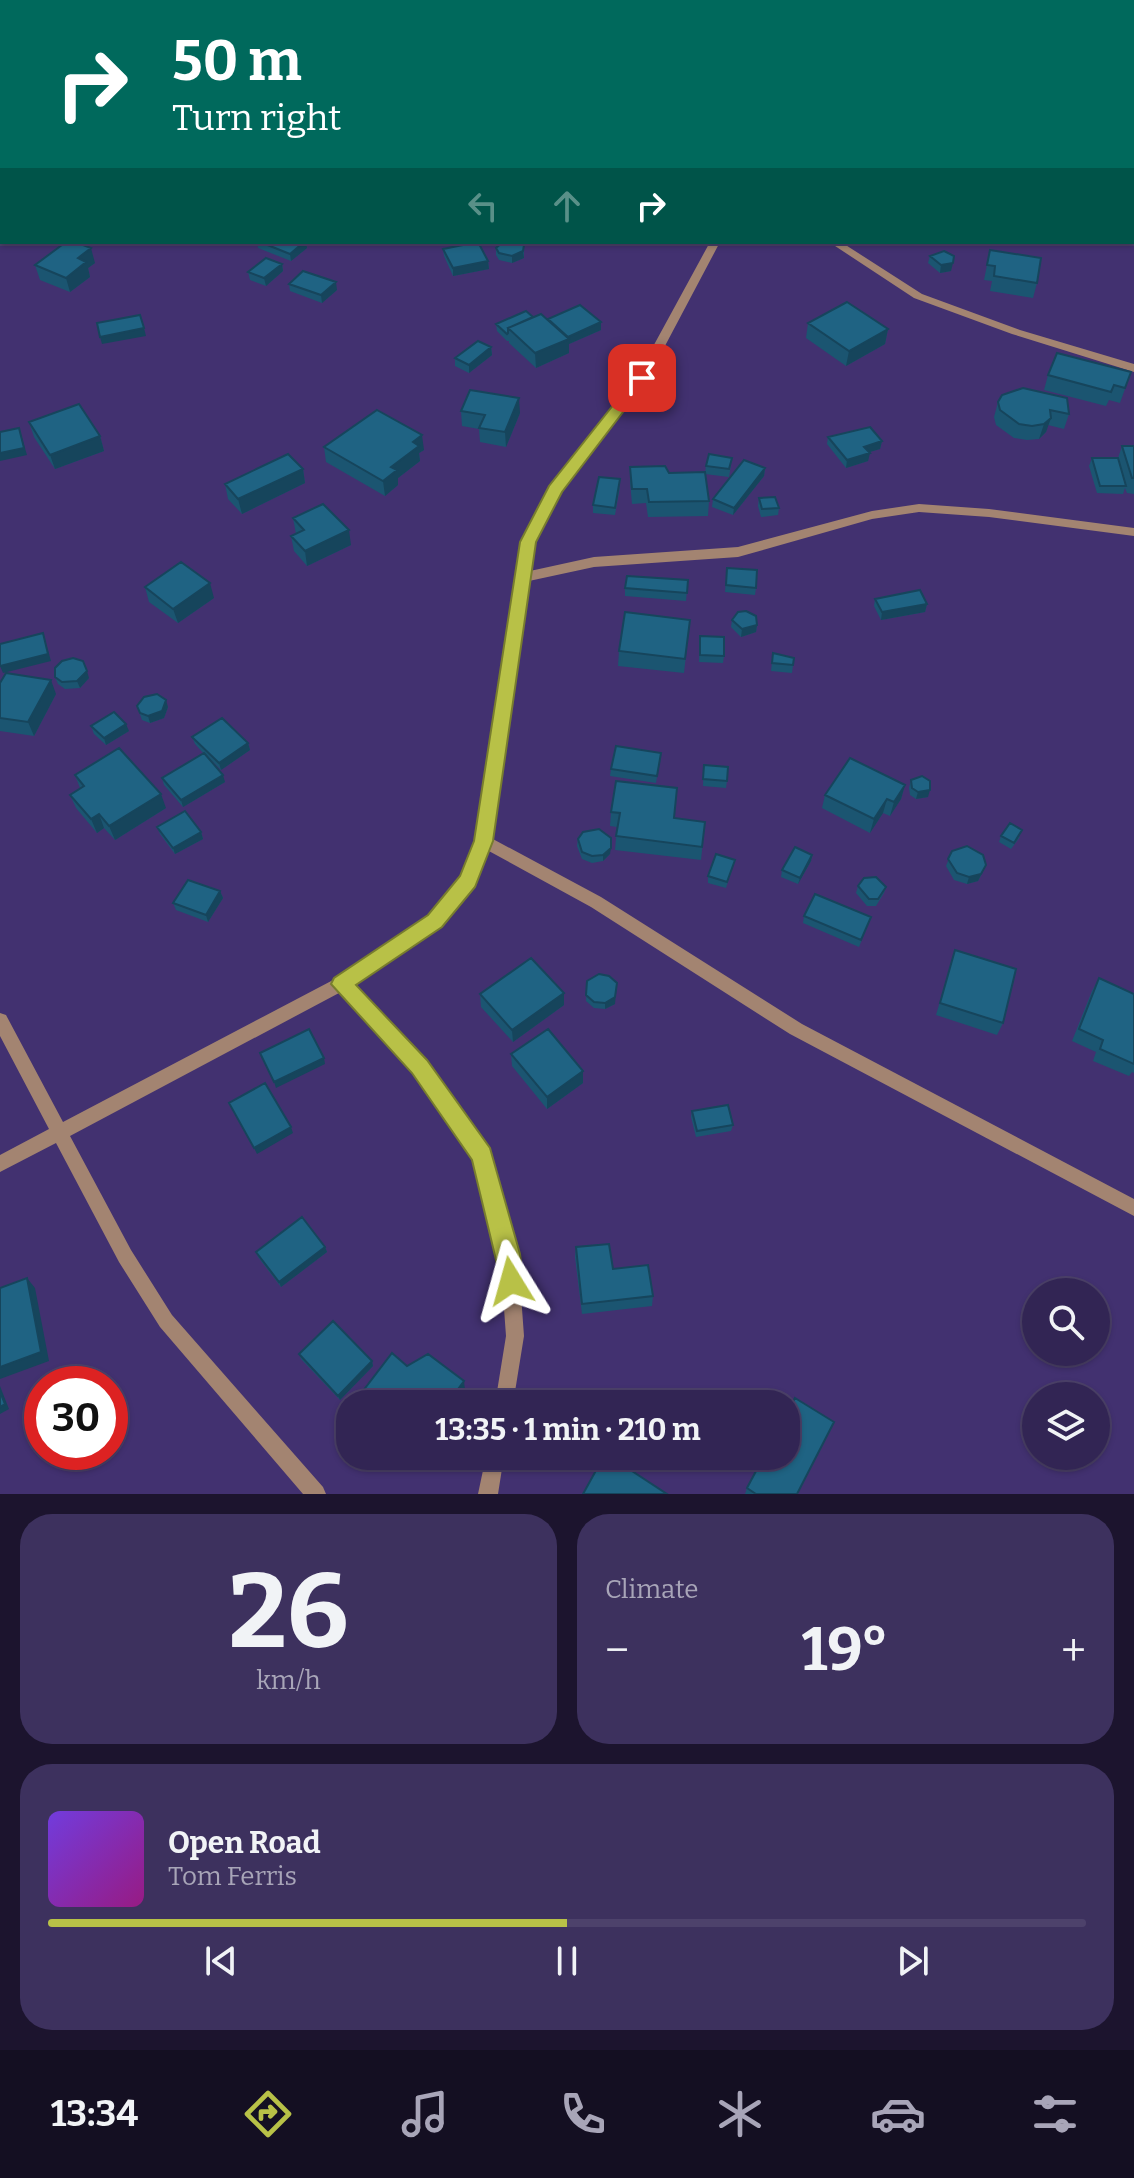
<!DOCTYPE html>
<meta charset="utf-8">
<style>
:root{--surface:#322554;--page:#3d315e;--text:#f1f3f6;--muted:#a8a5b8;--line:#4d426b;--accent:#b8c147}
body{margin:0;font-family:Bitter,serif;background:var(--page);color:var(--text);height:100vh;display:flex;flex-direction:column;font-size:30px;white-space:nowrap}
*{box-sizing:border-box;margin:0}
p{font-size:26px;color:var(--muted)}
.icon{flex:none;width:44px;height:44px;fill:none;stroke:currentColor;stroke-width:2;stroke-linecap:round;stroke-linejoin:round}
.map{position:relative;height:1494px;overflow:hidden}
.drawer{display:flex;flex-direction:column;gap:20px;padding:20px;background:#1c142e;flex:1}
.drawer>*{flex:none}
.banner{position:absolute;left:0px;top:0px;width:1134px;height:244px;box-shadow:0 2px 6px #0004,0 0 0 2px var(--line);background:#00695c;color:#fff;overflow:hidden}
.buttons{position:absolute;left:1022px;top:1278px;display:grid;gap:16px}
.buttons a{display:grid;place-items:center;width:88px;height:88px;border-radius:50%;background:var(--surface);box-shadow:0 2px 6px #0004,0 0 0 2px var(--line);font-size:40px}
.speed{position:absolute;left:24px;top:1366px;display:flex;gap:16px;font-size:40px;font-weight:700;text-align:center}
.speed>*{display:grid;place-content:center;width:104px;height:104px;border-radius:50%;background:var(--surface);box-shadow:0 2px 6px #0004,0 0 0 2px var(--line);line-height:1}
.speed .limit{border:12px solid #d22;background:#fff;color:#111}
.pin{position:absolute;display:grid;place-items:center;width:68px;height:68px;color:#fff;margin:-34px;border-radius:16px;box-shadow:0 4px 12px #0006}
.me{position:absolute;width:88px;margin:-44px;rotate:352deg;stroke-linejoin:round;filter:drop-shadow(0 0 6px #0008)}
.turn{display:flex;align-items:center;gap:28px;height:168px;padding:0 40px;font-size:36px}
.turn .icon{width:104px;height:104px;stroke-width:2.5}
.turn b{display:block;font-size:56px;line-height:68px}
.lanes{display:flex;align-items:center;height:76px;padding:0 40px;background:#0003;justify-content:center;gap:40px;direction:ltr}
.lanes .off{opacity:.35}
.big{font-size:60px;font-weight:700;line-height:1.1}
.drawer .card{flex:1;display:flex;flex-direction:column;justify-content:center;gap:12px;min-width:0;padding:0 28px;border-radius:32px;background:var(--page)}
.drawer .dial{align-items:center;gap:0}
.dial b{font-size:104px;line-height:1}
.song{display:flex;align-items:center;gap:24px}
.cover{width:96px;height:96px;border-radius:12px;background:linear-gradient(135deg,hsl(260 70% 55%),hsl(310 70% 35%))}
.played{height:8px;border-radius:4px;background:linear-gradient(90deg,var(--accent) 50%,var(--line) 50%)}
.keys{display:flex;justify-content:space-around;direction:ltr}
.heat{display:flex;justify-content:space-between;align-items:center;font-size:44px;direction:ltr}
.drawer .tiles{flex:1;display:grid;gap:20px;grid-template-columns:1fr 1fr}
.card:last-child{grid-column:span 2}
.trip{position:absolute;left:336px;top:1390px;width:464px;height:80px;border-radius:32px;background:var(--surface);box-shadow:0 2px 6px #0004,0 0 0 2px var(--line);font-weight:700;line-height:80px;text-align:center}
.tab-bar{display:flex;height:128px;justify-content:space-around;align-items:center;background:#140f22;color:var(--muted)}
.tab-bar .icon{width:56px;height:56px}
.tab-bar .active{color:var(--accent)}
.tab-bar b{font-size:36px;color:var(--text)}
.map>svg:first-child{display:block}
.lines{fill:none;stroke-linecap:round;stroke-linejoin:round}
.minor{fill:#a38471;fill-rule:evenodd}
.wall{fill:#1b5571}
.shaded-wall{fill:#16455c}
.building{fill:#1f6383;stroke:#16455c;stroke-width:2}
.route{fill:#b8c147;stroke:#787d2e;stroke-width:2}
</style>
<div class="map">
<svg width="1134" height="1494" viewBox="0 0 1134 1494">
<rect width="100%" height="100%" fill="#423170"/>
<g class="lines">
<!-- minor -->
<path class="minor" d="M5,0H19L20,2H6Z
M161,0H169L168,2H160Z
M878,0H887L888,2H879Z
M1132,50H1134V56H1132Z
M0,116H2V122H0Z
M710,242H720L648,378L560,492L534,542L530,571L594,557L738,547L872,511L919,504L989,509L1134,528V536L989,517L919,512L872,519L738,557L594,567L529,581L491,838L601,897L802,1024L1134,1199V1216L790,1034L591,907L487,850L473,885L440,926L352,985L425,1062L490,1156L518,1254L524,1336L513,1404H495L506,1336L500,1254L475,1159L413,1072L339,993L70,1136L131,1250L172,1315L323,1487L326,1494H303L160,1327L119,1262L56,1143L0,1172V1155L49,1129L0,1036V1013L6,1015L63,1122L335,979L430,916L462,878L476,841L522,542L551,487L637,376Z
M829,242H841L922,294L1020,330L1134,364V372L1012,334L914,298Z
M486,1456H504L498,1494H478Z"/>
</g>
<!-- wall -->
<path class="wall" d="M335,0H388L387,2H335Z
M389,0H439L438,2H389Z
M1080,0H1134V27H1132V2H1079Z
M1133,163H1134V180L1132,176Z
M257,242H306L307,248L291,261L258,248Z
M524,245V258L512,263L499,260L496,255V248Z
M443,249L488,261L489,269L453,276L444,256Z
M990,250L1037,283L1033,298L990,291L992,281L984,280Z
M930,256L951,271L940,273L928,263Z
M95,263L88,268L90,277L70,292L40,280L35,265Z
M282,264L283,271L266,286L250,280L248,272Z
M289,284L337,290L322,303L290,291Z
M533,317L548,320L601,330L569,344V353L536,368L509,343V341H507L497,331L496,324Z
M808,323L888,329L885,344L846,366L806,338Z
M491,347L492,355L469,373L455,366V358Z
M1131,372L1120,403L1109,400L1106,406L1044,390L1048,375Z
M998,402L1069,414L1064,429L1048,425L1046,432L1039,439L1027,440L1014,438L996,425L994,417Z
M461,411L520,413L506,447L480,442L479,429L462,426Z
M29,422L100,436L104,451L55,469L34,437Z
M828,437L882,441L880,449L869,452L868,461L846,468L827,444Z
M1122,446H1134V494L1127,493L1125,488L1123,494L1097,493L1089,466L1092,458H1118Z
M324,447L424,450L419,453L420,461L398,478V485L385,496L326,462Z
M731,465L729,477L705,474L709,501L708,516L648,517L646,503L632,504L630,482V467L669,473H705L706,466Z
M765,468L764,476L733,515L712,507L713,499Z
M303,469L305,483L242,514L228,499L225,484Z
M620,487L615,515L593,513V505Z
M759,498L779,508L778,515L761,517L758,506Z
M293,518L351,545L307,566L294,551L291,536L296,534Z
M727,568L756,588L755,595L725,592Z
M688,580L686,601L625,596V588Z
M145,587L214,598L178,623L149,602Z
M875,599L927,604L925,612L881,620L874,606Z
M690,620L684,673L618,666L619,651Z
M732,620L757,625L756,632L741,637L731,627Z
M700,636L724,656L723,663L699,662Z
M773,653L793,665L792,673L771,671Z
M55,677L89,678L80,688L65,689L58,684Z
M0,683L56,694L34,736L0,731Z
M137,706L168,707L164,718L150,723L142,720Z
M91,726L129,731L106,745L94,734Z
M192,737L248,743L250,750L221,770L210,759L225,782L183,807L164,785L162,778L204,754L195,744Z
M661,753L656,783L610,776L611,769Z
M704,765L727,781L726,788L703,786Z
M75,775L166,808L115,840L104,828L97,833L76,808L70,795L80,788Z
M911,780L928,797L916,799L910,795L909,788Z
M905,785L901,799L890,816L883,813L870,833L822,808L825,795Z
M611,812L705,822L701,860L615,850L617,827L610,826Z
M157,827L201,832L203,839L175,854L160,834Z
M1001,836L1020,837L1011,849L999,842Z
M578,839L610,854L603,861L592,863L582,859L577,846Z
M952,851L983,872L978,881L967,884L954,880L946,866Z
M812,855L811,861L798,884L781,877L782,870Z
M735,860L726,888L708,883V876Z
M858,886L886,887L884,893L876,906H867L856,893Z
M220,891L223,898L208,922L176,910L173,903Z
M804,916L871,917L859,947L803,923Z
M955,950L1003,1023L997,1035L936,1015Z
M1099,978L1134,994V1073L1132,1072L1129,1076L1093,1061L1096,1052L1072,1041L1092,991Z
M587,981L615,1004L605,1009L594,1008L586,1001Z
M564,993V1005L513,1042L481,1007L480,994Z
M511,1054L583,1071V1083L547,1109L512,1066Z
M692,1111L733,1125L731,1131L696,1137L691,1117Z
M325,1247L327,1252L281,1287L258,1257L256,1252Z
M576,1247L613,1269L653,1296L652,1306L582,1314L575,1257Z
M299,1354L372,1361L373,1366L340,1400L301,1359Z
M350,1408V1428L346,1425L343,1417Z
M385,1456H417L405,1472Z
M747,1488L798,1494H745Z"/>
<!-- shaded-wall -->
<path class="shaded-wall" d="M479,0H525V2H479Z
M304,242H306L307,248L291,261L290,254Z
M91,248L95,263L88,268L90,277L70,292L66,278L78,258Z
M523,251L524,258L512,263V256Z
M488,261L489,269L453,276V268Z
M953,263L951,271L940,273L941,265Z
M282,264L283,271L266,286L264,278Z
M336,282L337,290L322,303L321,295Z
M601,322V330L569,344V353L536,368L535,353L568,339V337Z
M144,328L146,336L102,344L100,337Z
M888,329L885,344L846,366L849,351Z
M491,347L492,355L469,373V365Z
M519,398L520,413L506,447L505,432Z
M1051,418L1046,432L1039,439L1044,424Z
M19,428L27,455L0,461V453Z
M422,435L424,450L419,453L420,461L398,478V485L385,496L383,481L391,467L413,442Z
M100,436L104,451L55,469L50,455Z
M882,441L880,449L863,454L864,447Z
M870,453L868,461L846,468L847,460Z
M765,468L764,476L733,515L734,508Z
M303,469L305,483L242,514L238,499Z
M349,530L351,545L307,566L305,551Z
M210,583L214,598L178,623L173,609Z
M927,604L925,612L881,620L882,612Z
M757,625L756,632L741,637L742,629Z
M43,633L51,661L3,673L0,666Z
M87,671L89,678L80,688L77,681Z
M51,680L56,694L34,736L28,722Z
M166,700L168,707L164,718L150,723L148,716Z
M126,724L129,731L106,745L104,738Z
M248,743L250,750L221,770L219,763Z
M223,775L225,782L183,807L181,800Z
M905,785L901,799L890,816L894,802Z
M930,790L928,797L916,799L918,792Z
M161,794L166,808L115,840L109,826Z
M887,799L883,813L870,833L874,819Z
M99,814L104,828L97,833L91,819Z
M201,832L203,839L175,854L173,848Z
M611,848L610,854L603,861V855Z
M812,855L811,861L798,884L800,878Z
M986,865L978,881L967,884L969,877Z
M220,891L223,898L208,922L206,915Z
M617,983L615,1004L605,1009V1003Z
M564,993V1005L513,1042L512,1030Z
M324,1058L325,1064L276,1088L274,1082Z
M583,1071V1083L547,1109V1097Z
M291,1127L293,1133L257,1154L254,1148Z
M325,1247L327,1252L281,1287L279,1282Z
M27,1278L35,1288L49,1361L0,1379V1367Z
M372,1361L373,1366L340,1400L338,1396Z
M464,1381L465,1390L455,1404H447Z
M0,1386L9,1409L0,1414Z
M408,1456H417L405,1472L403,1464Z"/>
<!-- building -->
<path class="building" d="M536,0H551L554,2H534Z
M621,0H647L645,2H619Z
M1001,0H1030L1031,2H1002Z
M1086,0H1134V12H1132V2H1087Z
M66,242H75L91,248L78,258L86,262L66,278L35,265Z
M260,242H304L290,254Z
M478,242L488,261L453,268L443,249Z
M503,242H514L524,245L523,251L512,256L499,253L496,248Z
M990,250L1041,258L1037,283L994,276L995,266L987,265Z
M944,251L954,256L953,263L941,265L930,256Z
M266,258L282,264L264,278L248,272Z
M303,271L336,282L321,295L289,284Z
M847,302L888,329L849,351L808,323Z
M580,305L601,322L568,337L548,319Z
M526,311L533,317L508,328V333L507,334L496,324Z
M541,314L569,339L535,353L508,328Z
M140,315L144,328L100,337L97,323Z
M478,341L491,347L469,365L455,358Z
M1057,353L1131,372L1125,388L1114,385L1111,392L1048,375Z
M1023,388L1067,398L1069,414L1050,410L1051,418L1044,424L1032,426L1019,424L1000,410L998,402L1002,395Z
M470,390L519,398L505,432L479,428L485,415L461,411Z
M79,404L100,436L50,455L29,422Z
M377,410L422,435L413,442L419,446L391,467L397,470L383,481L324,447Z
M870,427L882,441L864,447L870,453L847,460L828,437Z
M19,428L24,448L0,453V432Z
M1122,446H1134V478H1132Z
M288,454L303,469L238,499L225,484Z
M709,454L732,458L729,469L706,466Z
M1092,458H1118L1126,486H1100Z
M744,460L765,468L734,508L713,499Z
M665,466L669,473L705,472L709,501L649,502L647,489H632L630,467Z
M599,477L620,479L615,508L593,505Z
M775,497L779,508L762,509L759,498Z
M323,504L349,530L305,551L291,536L304,530L293,518Z
M181,562L210,583L173,609L145,587Z
M727,568L757,570L756,588L726,585Z
M627,576L688,580L687,593L625,588Z
M920,590L927,604L882,612L875,599Z
M746,611L756,616L757,625L742,629L732,620L738,612Z
M625,612L690,620L685,659L619,651Z
M43,633L48,654L0,666V644Z
M700,636L724,637V656L700,655Z
M773,653L794,658L793,665L772,663Z
M73,658L83,661L87,671L77,681L62,682L55,677V668L62,661Z
M6,673L51,680L28,722L0,718V683Z
M157,694L166,700L162,711L148,716L140,713L137,706L144,697Z
M114,712L126,724L104,738L91,726Z
M222,718L248,743L219,763L192,737Z
M616,746L661,753L657,776L611,769Z
M119,748L161,794L109,826L99,814L91,819L70,795L84,786L75,775Z
M204,753L223,775L181,800L162,778Z
M850,758L905,785L894,802L887,799L874,819L825,795Z
M704,765L728,767L727,781L703,779Z
M922,776L930,781V790L918,792L912,788L911,780Z
M616,781L677,788L674,818L705,822L702,847L616,836L620,813L611,812Z
M185,811L201,832L173,848L157,827Z
M1010,823L1022,830L1014,843L1001,836Z
M599,829L611,838V848L603,855L592,856L582,852L578,839L583,832Z
M967,846L983,855L986,865L981,874L969,877L957,873L948,859L952,851Z
M795,847L812,855L800,878L782,870Z
M716,854L735,860L727,882L708,876Z
M876,877L886,887L878,899H869L858,886L864,878Z
M188,880L220,891L206,915L173,903Z
M815,894L871,917L861,940L804,916Z
M955,950L1016,969L1003,1023L940,1003Z
M531,958L564,993L512,1030L480,994Z
M599,974L609,976L617,983L615,997L605,1003L594,1002L586,995L587,981Z
M1099,978L1134,994V1064L1100,1049L1103,1040L1079,1029Z
M309,1029L324,1058L274,1082L260,1053Z
M548,1029L583,1071L547,1097L511,1054Z
M265,1083L291,1127L254,1148L229,1103Z
M728,1105L733,1125L697,1131L692,1111Z
M302,1217L325,1247L279,1282L256,1252Z
M609,1244L613,1269L648,1265L653,1296L582,1304L576,1247Z
M27,1278L41,1352L0,1367V1288Z
M333,1321L372,1361L338,1396L299,1354Z
M392,1353L407,1366L428,1354L464,1381L447,1404H353Z
M0,1392L5,1404L0,1407Z
M795,1398L834,1422L797,1494H756L747,1488L764,1456H786V1414Z
M680,1401L703,1404H679Z
M350,1408V1422L343,1417Z
M393,1456H408L403,1464Z
M604,1456H609L667,1494H583Z"/>
<!-- route -->
<path class="route" d="M642,373L649,378L562,492L536,542L493,841L475,887L442,927L356,985L427,1060L490,1148L520,1254L523,1281L519,1289L511,1293L503,1289L472,1160L412,1073L331,984L334,978L428,915L460,876L474,841L520,542L549,486L637,375Z"/>
</svg>
<div class="buttons">
<a><svg class="icon" aria-label="search" viewBox="0 0 24 24"><circle cx="10" cy="10" r="6"/><path d="M15 15l6 6"/></svg></a>
<a><svg class="icon" aria-label="layers" viewBox="0 0 24 24"><path d="M12 4l9 5-9 5-9-5zM3 14l9 5 9-5"/></svg></a>
</div>
<div class="speed"><div class="limit">30</div></div>
<div class="pin" style="left:642px;top:378px;background:#d93025"><svg class="icon" aria-label="arrive" viewBox="0 0 24 24"><path d="M6 21V4h12l-3 4 3 4H6"/></svg></div>
<svg class="me" style="left:511px;top:1281px" viewBox="-20 -20 40 40"><path d="M0-17L14 15 0 8-14 15z" fill="#b8c147" stroke="#fff" stroke-width="4"/></svg>
<div class="trip">13:35 · 1 min · 210 m</div>
<div class="banner">
<div class="turn"><svg class="icon" aria-label="right" viewBox="0 0 24 24"><path d="M7 20v-9h11M14 6l5 5-5 5"/></svg><div><b>50 m</b>Turn right</div></div>
<div class="lanes"><svg class="icon off" aria-label="left" viewBox="0 0 24 24"><path d="M17 20v-9H6M10 6l-5 5 5 5"/></svg><svg class="icon off" aria-label="ahead" viewBox="0 0 24 24"><path d="M12 20V5M6 11l6-6 6 6"/></svg><svg class="icon" aria-label="right" viewBox="0 0 24 24"><path d="M7 20v-9h11M14 6l5 5-5 5"/></svg></div>
</div>
</div>
<section class="drawer">
<div class="tiles">
<div class="card dial"><b>26</b><p>km/h</p></div>
<div class="card"><p>Climate</p>
<div class="heat"><a>−</a><b class="big">19°</b><a>+</a></div>
</div>
<div class="card">
<div class="song"><i class="cover"></i><div><b>Open Road</b><p>Tom Ferris</p></div></div>
<div class="played"></div>
<div class="keys"><svg class="icon" aria-label="previous" viewBox="0 0 24 24"><path d="M18 5L8 12l10 7zM5 5v14"/></svg><svg class="icon" aria-label="pause" viewBox="0 0 24 24"><path d="M8 5v14M16 5v14"/></svg><svg class="icon" aria-label="next" viewBox="0 0 24 24"><path d="M6 5l10 7-10 7zM19 5v14"/></svg></div>
</div>
</div>
</section>
<nav class="tab-bar">
<b>13:34</b>
<svg class="icon active" aria-label="directions" viewBox="0 0 24 24"><path d="M12 3l9 9-9 9-9-9zM9 14v-3h6M13 9l2 2-2 2"/></svg>
<svg class="icon" aria-label="music" viewBox="0 0 24 24"><path d="M9 18V5l10-2v13"/><circle cx="6" cy="18" r="3"/><circle cx="16" cy="16" r="3"/></svg>
<svg class="icon" aria-label="phone" viewBox="0 0 24 24"><path d="M5 4h4l2 5-3 2q2 4 5 5l2-3 5 2v4C11 20 4 13 5 4z"/></svg>
<svg class="icon" aria-label="climate" viewBox="0 0 24 24"><path d="M12 3v18M4 7l16 10M4 17L20 7"/></svg>
<svg class="icon" aria-label="car" viewBox="0 0 24 24"><path d="M5 17H2v-5l4-1 3-4h7l3 4 3 1v5h-3M9 17h6M6 11h13"/><circle cx="7" cy="17" r="2"/><circle cx="17" cy="17" r="2"/></svg>
<svg class="icon" aria-label="filters" viewBox="0 0 24 24"><path d="M4 7h16M4 17h16"/><circle cx="9" cy="7" r="2"/><circle cx="15" cy="17" r="2"/></svg>
</nav>
